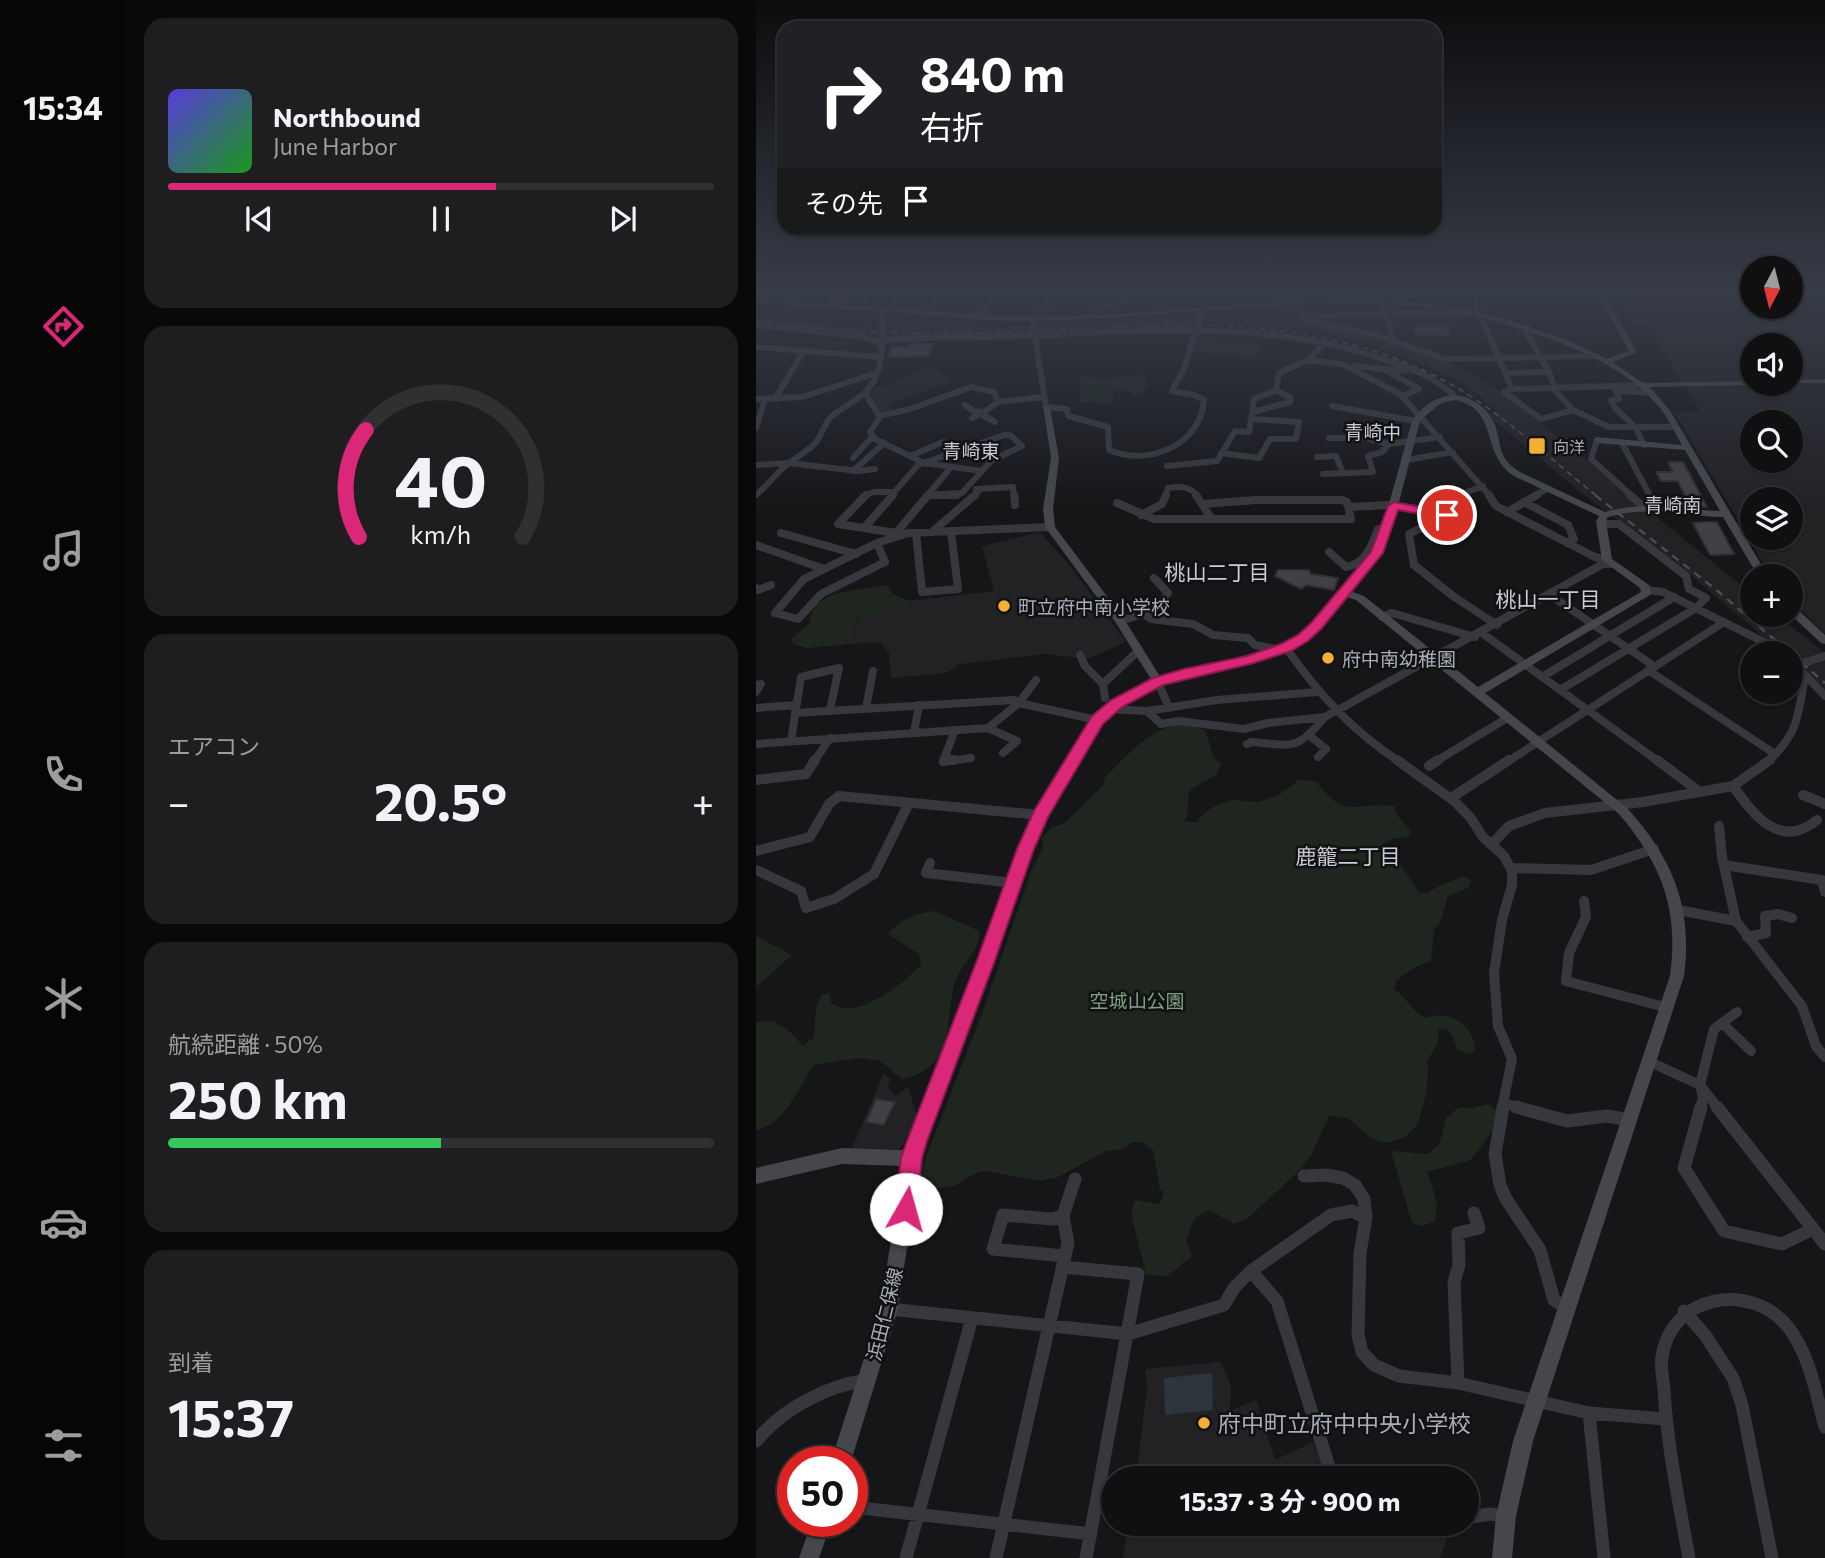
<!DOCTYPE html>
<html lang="ja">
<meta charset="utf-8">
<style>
:root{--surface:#101012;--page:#1e1e20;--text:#f1f3f6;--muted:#9c9d9f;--line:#303032;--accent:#db2777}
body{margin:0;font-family:Commissioner,"Noto Sans JP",sans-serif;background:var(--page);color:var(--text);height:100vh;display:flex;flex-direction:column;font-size:26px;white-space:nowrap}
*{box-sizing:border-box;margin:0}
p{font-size:23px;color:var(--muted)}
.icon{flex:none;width:38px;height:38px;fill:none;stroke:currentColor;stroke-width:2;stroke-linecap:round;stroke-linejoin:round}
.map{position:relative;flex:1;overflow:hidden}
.side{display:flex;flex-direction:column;gap:18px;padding:18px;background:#09090a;width:630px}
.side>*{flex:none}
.top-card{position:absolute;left:21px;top:21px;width:665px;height:214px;border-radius:21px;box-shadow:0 2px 5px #0004,0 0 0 2px var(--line);background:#202124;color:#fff;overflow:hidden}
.needle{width:46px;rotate:187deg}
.controls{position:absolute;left:984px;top:256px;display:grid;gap:14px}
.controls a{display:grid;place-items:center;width:63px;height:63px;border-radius:50%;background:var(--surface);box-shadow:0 2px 5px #0004,0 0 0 2px var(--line);font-size:35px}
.speed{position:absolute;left:21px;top:1446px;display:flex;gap:14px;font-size:35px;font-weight:700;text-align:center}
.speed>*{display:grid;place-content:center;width:91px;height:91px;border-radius:50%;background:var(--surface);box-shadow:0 2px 5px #0004,0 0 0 2px var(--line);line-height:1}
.speed .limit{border:10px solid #d22;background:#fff;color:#111}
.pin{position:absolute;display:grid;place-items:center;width:60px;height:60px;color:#fff;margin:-30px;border:4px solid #fff;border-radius:50%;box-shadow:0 2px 7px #0007}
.me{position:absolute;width:77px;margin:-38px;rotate:7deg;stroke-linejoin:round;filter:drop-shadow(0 0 5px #0008)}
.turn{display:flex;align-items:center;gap:24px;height:147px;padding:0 28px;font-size:32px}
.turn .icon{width:91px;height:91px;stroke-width:2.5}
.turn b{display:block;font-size:49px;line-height:60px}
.then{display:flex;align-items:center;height:66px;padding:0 28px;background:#0003;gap:14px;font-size:26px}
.big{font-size:52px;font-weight:700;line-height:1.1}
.side .tile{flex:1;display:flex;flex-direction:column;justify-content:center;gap:10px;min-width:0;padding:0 24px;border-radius:21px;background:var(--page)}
.side .dial{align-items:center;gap:0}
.dial svg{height:182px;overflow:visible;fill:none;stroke:var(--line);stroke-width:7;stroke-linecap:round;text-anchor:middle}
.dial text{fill:var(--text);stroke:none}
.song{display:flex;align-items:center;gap:21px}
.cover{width:84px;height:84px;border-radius:10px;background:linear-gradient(135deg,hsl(250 70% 55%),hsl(120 70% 35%))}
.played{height:7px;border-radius:4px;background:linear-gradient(90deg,var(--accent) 60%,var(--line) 60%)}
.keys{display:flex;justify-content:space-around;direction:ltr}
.heat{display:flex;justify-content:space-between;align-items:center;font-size:38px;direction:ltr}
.charge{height:10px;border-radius:5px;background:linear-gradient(90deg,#34c759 50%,var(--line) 0)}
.trip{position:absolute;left:345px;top:1466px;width:378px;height:70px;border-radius:35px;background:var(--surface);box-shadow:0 2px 5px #0004,0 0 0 2px var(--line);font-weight:700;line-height:70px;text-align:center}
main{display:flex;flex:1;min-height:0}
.menu{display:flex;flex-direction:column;width:126px;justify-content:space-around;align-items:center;background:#060607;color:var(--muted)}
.menu .icon{width:49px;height:49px}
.menu .on{color:var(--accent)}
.menu b{font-size:32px;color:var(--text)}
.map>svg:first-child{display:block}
.built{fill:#222225;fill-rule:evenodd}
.green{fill:#1e261f}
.water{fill:#2c353c}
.building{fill:#404145;stroke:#303034;stroke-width:2}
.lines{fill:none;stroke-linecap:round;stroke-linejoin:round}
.street-far3{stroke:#37383d;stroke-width:6}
.street-far2{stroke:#37383d;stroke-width:8}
.street-far1{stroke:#37383d;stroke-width:10}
.street{stroke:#37383d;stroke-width:13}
.secondary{fill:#45474d;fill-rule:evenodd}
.rail-far1{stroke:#4a4c52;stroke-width:2;stroke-dasharray:6 4.5;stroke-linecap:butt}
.rail{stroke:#4a4c52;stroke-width:2.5;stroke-dasharray:8 6;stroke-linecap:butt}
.route{fill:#db2777;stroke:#8e194d;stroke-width:2}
.poi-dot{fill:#f2b134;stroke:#111113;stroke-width:2.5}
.labels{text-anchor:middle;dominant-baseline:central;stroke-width:5;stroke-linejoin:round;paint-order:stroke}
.far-poi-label{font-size:16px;fill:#a8adb8;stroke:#111113;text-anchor:start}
.far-quarter-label{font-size:19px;fill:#c9ccd4;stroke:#111113}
.poi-label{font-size:19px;fill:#a8adb8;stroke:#111113;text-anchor:start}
.park-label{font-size:19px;fill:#7fa381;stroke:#111113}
.street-label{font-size:19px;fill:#a8adb8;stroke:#111113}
.neighbourhood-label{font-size:21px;fill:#c9ccd4;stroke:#111113}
.near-poi-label{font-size:23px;fill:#a8adb8;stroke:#111113;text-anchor:start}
</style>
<main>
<nav class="menu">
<b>15:34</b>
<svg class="icon on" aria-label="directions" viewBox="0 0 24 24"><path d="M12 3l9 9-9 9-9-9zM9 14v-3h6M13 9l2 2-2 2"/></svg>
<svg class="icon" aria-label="music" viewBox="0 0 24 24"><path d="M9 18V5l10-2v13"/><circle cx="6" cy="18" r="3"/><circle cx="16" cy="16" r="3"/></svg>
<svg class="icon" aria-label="phone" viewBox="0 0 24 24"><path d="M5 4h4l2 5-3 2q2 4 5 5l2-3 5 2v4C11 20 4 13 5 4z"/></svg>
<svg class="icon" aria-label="climate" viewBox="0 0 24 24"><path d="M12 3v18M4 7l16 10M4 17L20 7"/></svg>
<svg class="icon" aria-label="car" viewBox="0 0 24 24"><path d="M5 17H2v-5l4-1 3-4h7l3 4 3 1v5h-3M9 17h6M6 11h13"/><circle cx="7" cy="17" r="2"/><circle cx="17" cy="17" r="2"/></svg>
<svg class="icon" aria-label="filters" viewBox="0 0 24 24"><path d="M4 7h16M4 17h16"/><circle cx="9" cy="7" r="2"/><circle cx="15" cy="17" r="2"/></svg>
</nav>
<section class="side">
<div class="tile">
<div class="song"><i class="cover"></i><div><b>Northbound</b><p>June Harbor</p></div></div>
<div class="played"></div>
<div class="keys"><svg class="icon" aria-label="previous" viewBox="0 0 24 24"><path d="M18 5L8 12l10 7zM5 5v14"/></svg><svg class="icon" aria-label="pause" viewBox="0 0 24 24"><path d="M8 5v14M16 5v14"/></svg><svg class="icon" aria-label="next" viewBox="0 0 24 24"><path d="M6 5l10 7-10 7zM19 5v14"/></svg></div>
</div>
<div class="tile dial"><svg viewBox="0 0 100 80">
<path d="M14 69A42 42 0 1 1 86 69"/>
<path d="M14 69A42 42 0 0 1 17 22" stroke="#db2777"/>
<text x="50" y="56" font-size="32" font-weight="700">40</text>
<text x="50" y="72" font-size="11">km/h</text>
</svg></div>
<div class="tile"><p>エアコン</p>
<div class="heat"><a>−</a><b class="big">20.5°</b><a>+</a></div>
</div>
<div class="tile"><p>航続距離 · 50%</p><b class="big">250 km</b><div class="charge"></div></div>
<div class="tile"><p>到着</p><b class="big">15:37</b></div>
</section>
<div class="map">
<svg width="1069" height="1558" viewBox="0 0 1069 1558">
<rect width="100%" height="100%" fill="#161618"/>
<!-- built -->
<path class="built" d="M862,291H996V306H1034V291H1063L1069,302V634L1034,599V576H1016L1003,556L919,413L944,411L890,324H877L870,316L864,307L871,306ZM996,345H1034V383H996ZM996,422H1034V460H996ZM996,499H1034V537H996Z
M0,314L72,324L117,327L116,336L80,333L0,324Z
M479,315L547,321L598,331L695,363L745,391L996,594V614H1020L1069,653V692L1034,659V653H1027L933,574L828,495L739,421L732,414L742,412L725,397L703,381L655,359L610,343L569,334L483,323L440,322L438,327L240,335L121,336L123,327L241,328L381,317Z
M443,339L505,346L499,358L439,352L436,351Z
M174,365L196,382L134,403L137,411L125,413L113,393L116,390L148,379Z
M284,532L315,567L370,642L332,659L290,654L204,664L190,673L138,678L135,677L133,653L124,642L95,644L101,616L152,611L153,601L238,591L226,546Z
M127,1074L135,1079L132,1086L140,1096L152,1087L161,1115L148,1144L143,1149L96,1148Z
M465,1362L475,1385L474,1411L500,1400L519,1460L557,1442L572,1479H380L391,1387L389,1369Z
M372,1524H617L636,1538L691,1527L692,1534L684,1558H367Z"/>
<!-- green -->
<path class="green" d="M391,374L390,388L379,397H376L375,391H357V401L349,405L342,401L324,403V377L350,379Z
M122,586H133L137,594L153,601L152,611L101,616L95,644L51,648L37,644L35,639L54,623C55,590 99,591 122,586Z
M430,724L449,730L458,758L465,764L461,774L434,790C430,800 434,812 429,821L441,823L444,817L457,807L476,800L502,802L524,794L543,780L560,781C591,822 596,801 638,806L642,816L654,831L653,837L639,838L627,844L629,855L643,863L663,892L672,893L679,888L708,876L715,881L712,888L692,896L685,920L678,930L675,961L659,967L640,981L638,989C651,998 656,1012 670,1018C693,1008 720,1026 719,1052L710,1054L701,1049L697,1037L690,1029L682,1030V1042L672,1060L671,1090L662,1124L648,1138L631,1143L616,1139L592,1118L573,1116L556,1154L545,1169L491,1219L478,1224L453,1210L439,1218L430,1240L436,1256L412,1276L390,1275L375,1214L379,1200L404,1204L408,1192L404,1190L397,1150L385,1142H376L368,1149L350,1151L302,1177L282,1181L231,1171L218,1174L200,1185L163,1192L170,1157L227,1011L275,872L287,848L286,838L296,827L307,824L347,786L349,777C372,755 396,725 430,724Z
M179,911L223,931C225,950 207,962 200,979C192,1001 195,1039 182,1057C173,1070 160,1077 146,1079L124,1061L104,1058L58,1065C43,1086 29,1125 0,1130V1023C20,1015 35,1032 47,1046L58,1037L60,1007L66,994H74L75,1003C79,1005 85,1008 90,1008C114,1010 149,981 165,965L163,954L132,934C144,919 160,913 179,911Z
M0,936L36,955L0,987Z
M732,1104L740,1110L736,1131L715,1160L671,1172L681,1202L679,1221L666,1226L656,1223L635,1151L672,1154L684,1143L690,1118L703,1107L717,1108Z"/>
<!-- water -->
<path class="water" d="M456,1373L457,1410L409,1415L408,1378Z"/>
<!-- building -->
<path class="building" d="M77,291H98L94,303L69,301Z
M657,326L692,327L694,335H660Z
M154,344H177L172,356L132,357L136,347H153Z
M912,462H927L951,507L934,506L922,481H905L900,472H917Z
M947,522H961L978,554L954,555L937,523Z
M522,570H553L555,574L582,578L578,590L550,585L545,589L519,576Z
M120,1099L139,1102L128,1125L110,1122Z"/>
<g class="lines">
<!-- street-far3 -->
<path class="street-far3" d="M104,291L103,298L110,304V308
M310,291L288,307L277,323L290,407L311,409L312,416L352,427L353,450C392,467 445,445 448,400L438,395L416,391L428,369L447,308
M536,291L549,319L553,321L620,335L690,359L841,356
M623,291L636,335L631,339
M714,291L756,389L748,392L785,419L817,410
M131,310L149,291
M165,312L176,304L183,291
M221,316L247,291
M549,316L715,312
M328,317L384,291
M0,325L106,336L123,343
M772,328L769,330L793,372L800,392L817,410L853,427H919
M123,340C169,337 215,338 261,336C384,331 506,319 624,358C651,367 679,376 699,397
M0,347L123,357
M552,360L570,342
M598,366L650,371
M629,370L663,389L646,396
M749,373L793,372
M756,389L888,385
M859,390L863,399L855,400L859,408L880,428L888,445
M866,391L896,393
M109,393L124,417L114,432L119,439L168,463L226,471
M0,399L46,397L121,373
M19,399L48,350
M209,405L218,411L228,412L216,418
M576,406L660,421
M497,412L534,402L535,398L520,390
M123,416L154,409L215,387L238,392L242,402L287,397
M239,422L228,416V412L242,402
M0,428L9,400
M841,440L835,459L876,496
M866,443L894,496
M633,444L684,437
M465,453L503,458L514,439H540L543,422L495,419
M154,456L187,442
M561,457L580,456L587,473
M97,458L117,436
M650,460L697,452
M0,465L33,463L102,471L119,469
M411,466L461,461L479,431L493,432L498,399L520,390L523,373L552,360L586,364L644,394L734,496
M97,471L128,443
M567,474L617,472L612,456L626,452L633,444L609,438H573
M220,489L257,487L258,496
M0,495C10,487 17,477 27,468C38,458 51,453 61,441C66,434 68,425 74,418C85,407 103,401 113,388C128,371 128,330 125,309
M107,496L118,492H138
M135,496L162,465L248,435H254L266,446L235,461L206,493L172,495
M171,496L195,467
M217,496L225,489
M409,496L412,488C424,486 433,486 442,496
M701,496L727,486
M778,496L789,490"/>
<!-- street-far2 -->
<path class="street-far2" d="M110,495L82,524L140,533
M172,495H201
M258,495L259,505
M440,495L455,518
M703,495L692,503L691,515L653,534L658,565L697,596L741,625
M733,495L740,506L839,557L851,560
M874,495L888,507
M893,495L899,507
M768,502L812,525L818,539L811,543
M361,503L398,519H595L591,502L586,500H500L447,504
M593,507L632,505L690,513
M751,512L781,495
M385,515L406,504L410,495
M108,528L137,495
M176,532L219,495
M25,533L100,554
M160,533L166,592L202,589L195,531
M142,535L140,533L172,495
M121,543L129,562L65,594L42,619L19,613L48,579Z
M121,543L152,533L294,527
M0,545L68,569
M573,552L590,567C609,564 616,546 622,529H631
M0,588L2,590L15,585
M891,590L907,592L1012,644L1024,653
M794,595L898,666
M388,614L395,619L437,624L457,635L492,638L499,645L524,650
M626,617L636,613L719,637
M364,621C384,615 401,612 412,593L398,578
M726,633L903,762
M530,648C562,693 597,732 644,762
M324,655L329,666L347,684L383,650
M1034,666L1049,675L1069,696
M1035,667L1069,656
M892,670L1019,754
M786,677L918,597
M402,682L413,708
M347,684L349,698
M0,685L5,684L0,692
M804,690L940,608L950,598L933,589L930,576L863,524H845
M0,708L40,705
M110,708L117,671
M353,709L391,711L461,700L561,692
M391,711L405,724L422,721L488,729L512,723L569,717L847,564H855
M39,713L258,700L263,703L280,680
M232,728L261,741L247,753
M199,730L187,762L215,758
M158,732L163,705
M554,736L570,749L562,757
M35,741L45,677L83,668L74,710
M0,744L232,728L263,703L341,720
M491,744L495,742C536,745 540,752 569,717
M58,762L74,738
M679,762L751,718
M751,762L968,622
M1012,762C1043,732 1042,716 1049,675"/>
<!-- street-far1 -->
<path class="street-far1" d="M188,760H198
M641,760L698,801L714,817L727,837L748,856L756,871V885L746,920L738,973L742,1026L756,1059L746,1108
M901,760L944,792
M673,766L682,760
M0,780L50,774L59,760
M977,786C997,814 1024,851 1061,820
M1047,795L1069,804
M695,798L753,760
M963,826L966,857L980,921L1046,1006L1060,1046L1069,1057
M735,845L753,826L789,813L887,802L977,786L1014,760
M0,851L54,837L73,804L83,796L284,815
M174,863L170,873L258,883
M968,865L1066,880L1069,892
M755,868L835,870L898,849
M0,870L45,891L50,908L78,899L118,874L153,803
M828,901L830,917L813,953L810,981L909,1007
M922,910L980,921
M991,937L1010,933L1009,916L1022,914L1036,918
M966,1023L995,1051
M892,1061L944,1085L962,1108
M747,1103L766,1108
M944,1108L947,1098L944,1085L958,1029L981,1012"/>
<!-- street -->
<path class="street" d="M747,1107L739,1154L744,1185L750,1199L784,1250L798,1300L811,1308
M760,1107L811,1121L851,1116L873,1120
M945,1107L928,1168L968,1231L1026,1244L1057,1229
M961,1107L1069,1244
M548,1176L570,1175L587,1178L599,1185L608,1199L610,1218L604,1253L602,1335L606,1352L618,1365L643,1376L702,1383L833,1413L910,1419
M307,1216L296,1219L247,1215L237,1249L308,1256
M306,1267L382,1274L330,1558
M495,1271L521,1301L574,1470L580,1479
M133,1309L372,1334L468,1305L478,1288L495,1271L575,1215L596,1211L610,1218
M928,1311L949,1335L977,1378L986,1405L1016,1558
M702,1383L698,1282L703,1265L702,1233L723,1228L718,1213
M833,1413L848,1558
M0,1441C27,1409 69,1386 111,1380
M96,1507L335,1534
M710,1518L734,1514L750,1516
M629,1524L641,1529L671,1524
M150,1558L216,1318
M240,1558L312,1243L307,1216L319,1179
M933,1558C923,1502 911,1446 908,1389C907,1378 904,1367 906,1357C915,1294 995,1281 1032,1327C1054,1355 1060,1394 1069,1427"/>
<!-- secondary -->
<path class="secondary" d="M840,291H847L881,352L856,362L887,383L996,381V383H1000L996,385L893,387L913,409L1012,576H1002L967,517C928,516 890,505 852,517L850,521L856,559L893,585L895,593L894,595L729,693L871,808C917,859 937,907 928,976L777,1441L760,1516L756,1558H736L740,1516L757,1441L914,976C923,909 906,865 863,814L600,600L590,597L558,634L524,654L406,685L365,706L345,723L290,816L275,849L246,938L169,1141L164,1158L142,1309L95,1461H75L124,1309L147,1166L86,1164L0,1184V1168L86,1148L150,1150L232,938L263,849L278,815L337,717L357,700L396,681L360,623L289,527L287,509L295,458L287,405L294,407L303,458L297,509L299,527L368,619L405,678L516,648L550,630L616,552L626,529L656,421C664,409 676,399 691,396C711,392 732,407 739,425C743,436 743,447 748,457C752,464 758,468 764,472L849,512C888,500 925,510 964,511L929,450L841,443L837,440L841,437L926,445C919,433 913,419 904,408C876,373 830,352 788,337C752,325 715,313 676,308C544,293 412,319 280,321C234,322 188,316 142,312C95,309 47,308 0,301V297L53,303L263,317L348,315L547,300L612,299L677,304L746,318L812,340L850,359L873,351ZM699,400C744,409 723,453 758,476L843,516L840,521L846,560L884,588L885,592L722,687L608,596L594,591L626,553L636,529L664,421L681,406L688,402Z
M1069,379V383H1031H1034V380Z
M1034,605L1038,606L1069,635V644L1065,643L1034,614Z
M56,1521H76L63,1558H43Z"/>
<!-- rail-far1 -->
<path class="rail-far1" d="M0,321C74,331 147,335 222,333C377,329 541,303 685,379C743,409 790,456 841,496"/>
<!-- rail -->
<path class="rail" d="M839,495L963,592L1069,683"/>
</g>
<!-- sky -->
<linearGradient id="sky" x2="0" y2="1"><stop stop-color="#0c0c0d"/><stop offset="0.57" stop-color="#363c48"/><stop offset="1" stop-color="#363c48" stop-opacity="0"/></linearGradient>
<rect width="1069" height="509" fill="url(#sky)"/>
<!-- route -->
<path class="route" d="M638,502L691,512L697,515L691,519L642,510L627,553L566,628L552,641L535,651L498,663L407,685L366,707L347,724L292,817L278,849L238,963L171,1141L166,1158L161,1209L157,1216L150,1220L142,1216L139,1209L145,1158L151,1141L220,963L261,849L278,811L336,716L355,700L397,678L428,669L491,656L525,644L542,635L556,622L615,552L632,506Z"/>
<!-- markers -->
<g class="poi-dot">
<rect x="772" y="437" width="18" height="18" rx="3.5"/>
<circle cx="248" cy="606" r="7"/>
<circle cx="572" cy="658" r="7"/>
<circle cx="448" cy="1423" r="7"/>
</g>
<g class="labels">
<!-- far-poi labels -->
<g class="far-poi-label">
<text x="797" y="446">向洋</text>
</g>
<!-- far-quarter labels -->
<g class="far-quarter-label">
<text x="617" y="431">青崎中</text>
<text x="215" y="450">青崎東</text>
<text x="917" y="504">青崎南</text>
</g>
<!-- poi labels -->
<g class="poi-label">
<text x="262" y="606">町立府中南小学校</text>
<text x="586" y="658">府中南幼稚園</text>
</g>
<!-- park labels -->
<g class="park-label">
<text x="381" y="1000">空城山公園</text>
</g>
<!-- street labels -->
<g class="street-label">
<text transform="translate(128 1314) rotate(-76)">浜田仁保線</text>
</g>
<!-- neighbourhood labels -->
<g class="neighbourhood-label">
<text x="461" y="571">桃山二丁目</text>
<text x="792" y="598">桃山一丁目</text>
<text x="592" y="855">鹿籠二丁目</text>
</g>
<!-- near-poi labels -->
<g class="near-poi-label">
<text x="462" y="1423">府中町立府中中央小学校</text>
</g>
</g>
</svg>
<div class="controls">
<a><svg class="needle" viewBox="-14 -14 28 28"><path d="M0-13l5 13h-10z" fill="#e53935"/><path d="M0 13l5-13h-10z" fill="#9c9d9f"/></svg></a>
<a><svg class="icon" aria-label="sound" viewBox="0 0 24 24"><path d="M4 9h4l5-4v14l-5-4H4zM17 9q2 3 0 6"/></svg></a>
<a><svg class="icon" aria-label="search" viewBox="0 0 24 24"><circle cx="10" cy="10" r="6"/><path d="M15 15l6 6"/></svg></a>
<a><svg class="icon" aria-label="layers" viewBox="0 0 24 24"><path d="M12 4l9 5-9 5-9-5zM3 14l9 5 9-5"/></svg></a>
<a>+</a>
<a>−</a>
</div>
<div class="speed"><div class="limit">50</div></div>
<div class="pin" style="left:691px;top:515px;background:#d93025"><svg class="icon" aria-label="arrive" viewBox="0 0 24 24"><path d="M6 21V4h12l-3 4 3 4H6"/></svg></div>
<svg class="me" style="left:150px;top:1209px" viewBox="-20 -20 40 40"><circle r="19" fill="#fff"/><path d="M0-13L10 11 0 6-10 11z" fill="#db2777"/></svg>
<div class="trip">15:37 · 3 分 · 900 m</div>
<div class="top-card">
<div class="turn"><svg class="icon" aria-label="right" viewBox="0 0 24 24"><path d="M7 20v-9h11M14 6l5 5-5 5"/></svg><div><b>840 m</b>右折</div></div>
<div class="then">その先<svg class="icon" aria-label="arrive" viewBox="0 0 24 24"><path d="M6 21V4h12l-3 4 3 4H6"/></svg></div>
</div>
</div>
</main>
